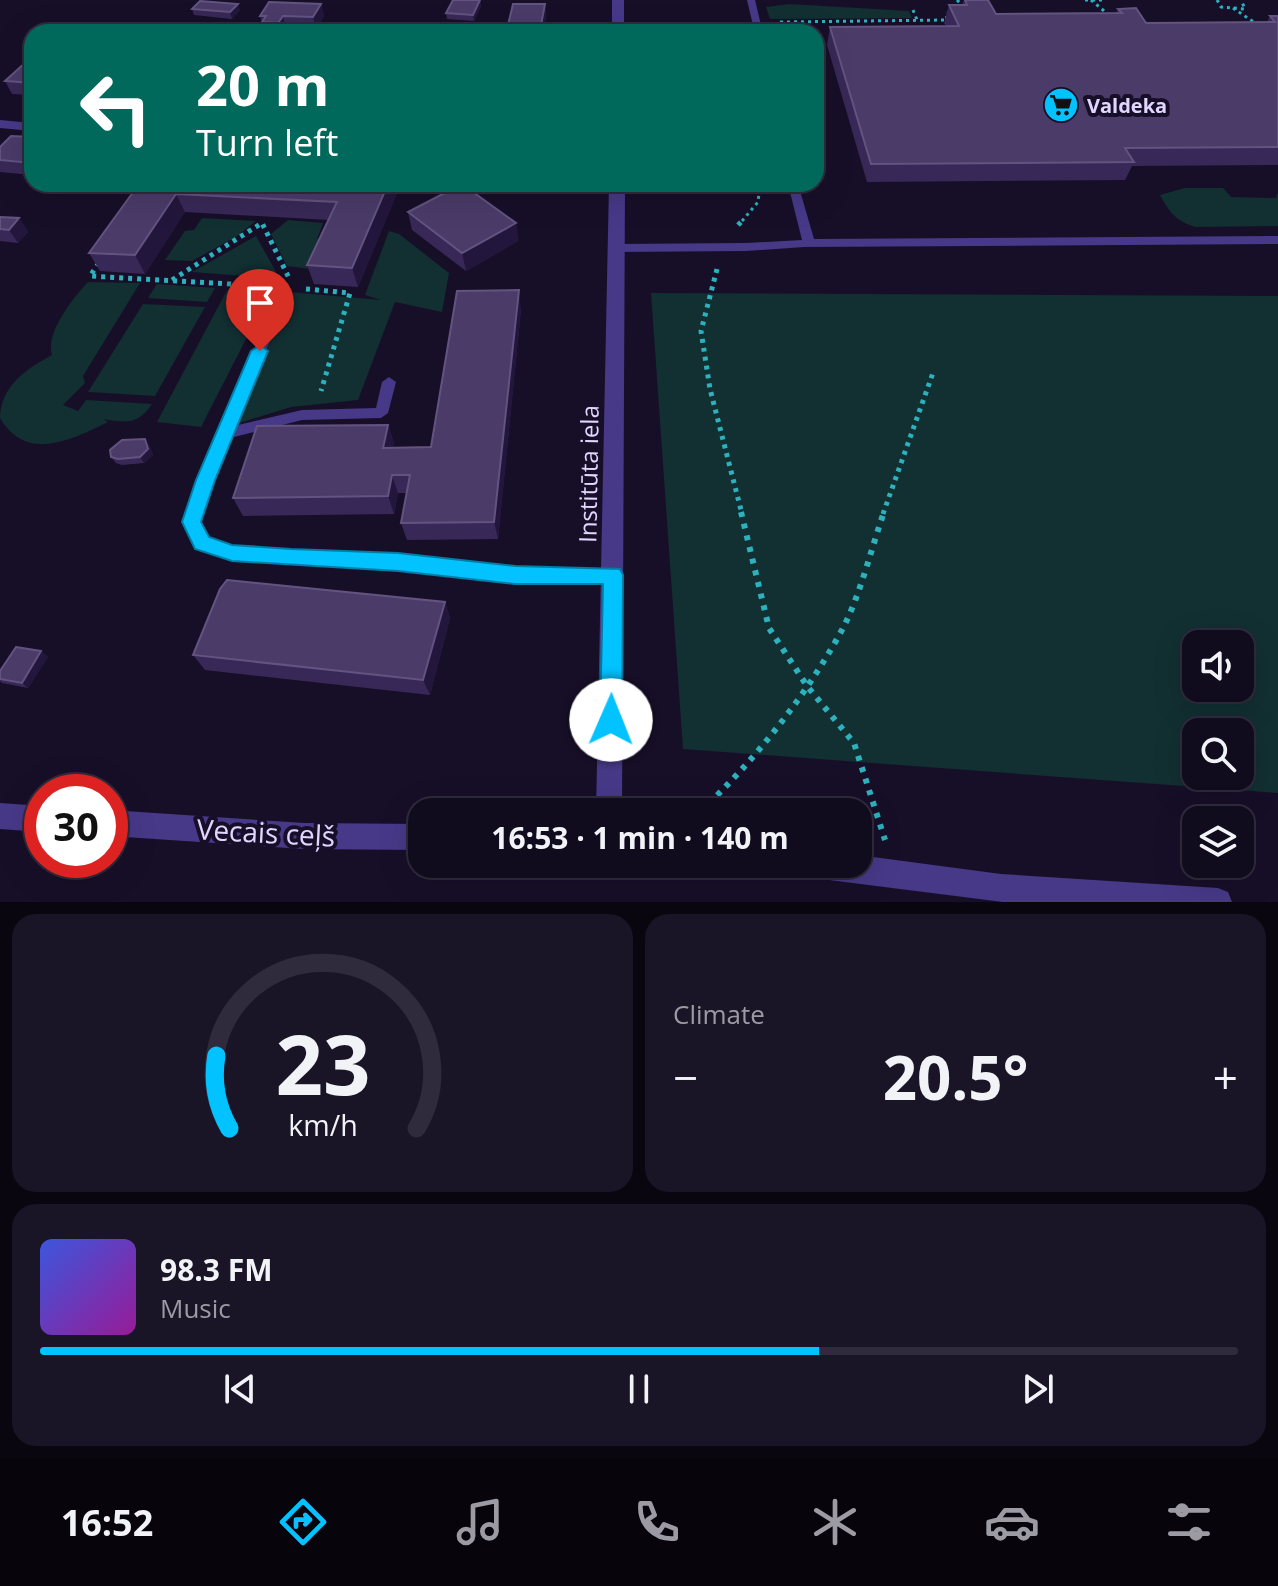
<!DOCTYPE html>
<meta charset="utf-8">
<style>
:root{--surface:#110b1e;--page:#1a1427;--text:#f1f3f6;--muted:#9c9ba4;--line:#302b3c;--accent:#02c2ff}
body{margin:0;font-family:"Open Sans",sans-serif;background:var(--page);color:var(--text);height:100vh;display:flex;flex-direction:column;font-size:30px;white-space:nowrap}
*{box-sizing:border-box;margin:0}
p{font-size:26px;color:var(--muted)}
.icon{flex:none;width:44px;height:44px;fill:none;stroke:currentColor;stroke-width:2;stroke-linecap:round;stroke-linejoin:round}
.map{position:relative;height:902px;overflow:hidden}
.sheet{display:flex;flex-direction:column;gap:12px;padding:12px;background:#090610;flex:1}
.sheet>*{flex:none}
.top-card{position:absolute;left:24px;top:24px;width:800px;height:168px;border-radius:24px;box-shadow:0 8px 32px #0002,0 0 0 2px var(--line);background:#00695c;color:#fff;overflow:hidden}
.controls{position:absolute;left:1182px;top:630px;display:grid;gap:16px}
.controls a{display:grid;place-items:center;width:72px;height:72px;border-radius:16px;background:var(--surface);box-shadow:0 8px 32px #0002,0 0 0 2px var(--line);font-size:40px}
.speed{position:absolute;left:24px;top:774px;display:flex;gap:16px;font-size:40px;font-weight:700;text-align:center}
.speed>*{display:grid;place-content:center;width:104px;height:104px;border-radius:50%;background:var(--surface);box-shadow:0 8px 32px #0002,0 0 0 2px var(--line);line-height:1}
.speed .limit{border:12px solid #d22;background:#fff;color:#111}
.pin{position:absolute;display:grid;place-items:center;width:68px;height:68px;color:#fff;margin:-82px -34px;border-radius:50% 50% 50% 0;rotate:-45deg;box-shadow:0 0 8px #0007}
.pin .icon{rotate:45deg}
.me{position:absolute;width:88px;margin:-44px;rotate:1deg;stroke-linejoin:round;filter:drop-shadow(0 0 6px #0008)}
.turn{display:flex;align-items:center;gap:28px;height:168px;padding:0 40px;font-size:36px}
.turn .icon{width:104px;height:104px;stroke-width:2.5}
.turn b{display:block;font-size:56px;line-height:68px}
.big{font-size:60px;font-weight:700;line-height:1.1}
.sheet .card{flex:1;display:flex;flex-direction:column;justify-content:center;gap:12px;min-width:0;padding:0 28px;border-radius:24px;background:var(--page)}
.sheet .dial{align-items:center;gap:0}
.dial svg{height:208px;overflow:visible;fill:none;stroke:var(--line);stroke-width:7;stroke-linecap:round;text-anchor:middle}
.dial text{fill:var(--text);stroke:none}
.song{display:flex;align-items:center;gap:24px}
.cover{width:96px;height:96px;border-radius:12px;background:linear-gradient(135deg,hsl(230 70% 55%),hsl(300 70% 35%))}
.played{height:8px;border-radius:4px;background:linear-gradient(90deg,var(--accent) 65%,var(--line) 65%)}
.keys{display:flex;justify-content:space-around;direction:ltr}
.heat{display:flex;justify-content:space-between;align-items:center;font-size:44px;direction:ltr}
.sheet .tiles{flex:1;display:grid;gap:12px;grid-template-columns:1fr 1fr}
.card:last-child{grid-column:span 2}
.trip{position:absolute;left:408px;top:798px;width:464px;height:80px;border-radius:24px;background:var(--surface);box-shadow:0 8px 32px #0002,0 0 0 2px var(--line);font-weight:700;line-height:80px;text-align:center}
.tabs{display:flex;height:128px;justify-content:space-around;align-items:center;background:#07040c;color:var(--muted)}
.tabs .icon{width:56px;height:56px}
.tabs .current{color:var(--accent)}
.tabs b{font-size:36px;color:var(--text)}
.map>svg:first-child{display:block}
.green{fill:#122f32;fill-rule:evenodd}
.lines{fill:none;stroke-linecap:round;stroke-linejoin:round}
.path-far2{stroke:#2cb1bd;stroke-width:3;stroke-dasharray:3 4;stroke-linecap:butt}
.path-far1{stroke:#2cb1bd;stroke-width:5;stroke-dasharray:4 5;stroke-linecap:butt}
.path{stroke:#2cb1bd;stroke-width:6;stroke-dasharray:5 7;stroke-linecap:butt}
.service{fill:#473988;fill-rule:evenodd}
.minor{fill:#473988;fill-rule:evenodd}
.wall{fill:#382857}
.shaded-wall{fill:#23163c}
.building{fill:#4a3b69;stroke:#625380;stroke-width:2}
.route{fill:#02c2ff;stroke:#017ea6;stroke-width:2}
.labels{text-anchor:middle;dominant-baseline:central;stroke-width:8;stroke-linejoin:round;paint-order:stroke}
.far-poi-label{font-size:20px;font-weight:bold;fill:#e1d6ff;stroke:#170f28;text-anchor:start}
.street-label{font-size:24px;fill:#e1d6ff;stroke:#170f28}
.near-street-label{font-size:28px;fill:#e1d6ff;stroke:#170f28}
</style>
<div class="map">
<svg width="1278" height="902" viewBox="0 0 1278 902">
<rect width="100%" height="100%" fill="#170f28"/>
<!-- green -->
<path class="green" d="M789,4L909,11L912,18L770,19L766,7Z
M1185,188H1223L1231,197L1276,198L1278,192V226L1196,227C1177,222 1169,212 1160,195Z
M202,218L256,221L236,237L192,261L165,260L185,231L194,230Z
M288,220L323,223L317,239L327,240L311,269L287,266L271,234Z
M389,231L399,234L449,273L442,312L395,302L358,400L291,407L236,424L290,292L381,300L365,295Z
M256,236L280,279L192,272Z
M88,282L140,283L83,376L85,383L63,405L78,411L86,400L152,404C138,425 126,423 103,419L108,422C71,440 27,463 0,418C1,386 26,369 52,355C45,333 73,298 88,282Z
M157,284L215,288L207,302L148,298Z
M227,290L269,294L201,427L157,422Z
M651,293L1278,296V793L683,749ZM1196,644H1240V688H1196ZM1196,732H1240V776H1196Z
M143,304L205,307L155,396L88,392Z"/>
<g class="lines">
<!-- path-far2 -->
<path class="path-far2" d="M957,0L966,9
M1085,0H1103
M1091,0L1110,16
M1217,0L1221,7L1245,9L1241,0
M1233,8L1258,25
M913,10L917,20
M780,22L947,20L946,12
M742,221L758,202L760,184"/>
<!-- path-far1 -->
<path class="path-far1" d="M738,225L744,219
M99,263L90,276L264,286
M717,269L701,331L710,389L742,514
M172,280L262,223L290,280
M306,289L350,293L321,391
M883,514L934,370"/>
<!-- path -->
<path class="path" d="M741,512L769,628L807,686L854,743L885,840
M700,812C755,760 807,695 843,628C861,593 871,549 884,512"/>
<!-- service -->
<path class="service" d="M747,0H755L761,25L766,32H758L753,25Z
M788,184H798L814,239L1278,236V244L804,247L746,251L617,252L611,248L617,244L746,243L802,240Z
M283,292L289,296L234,426L302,410L376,408L382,382L389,377L396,382L388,413L381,418L302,420L230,438L198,522L207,538L232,547L291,551L398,555L515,568H613L618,570L621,575L618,580L613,582H515L398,569L291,565L232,559L197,548L184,522L208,456L277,296Z"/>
<!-- minor -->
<path class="minor" d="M612,0H624V32H612Z
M0,120L32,123V131L0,128Z
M609,184H625L622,812H596Z
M0,803L42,806V832L0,829Z
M110,810L304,823L422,824V850L304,849L110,836Z
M858,855L1001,874L1218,888L1228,892L1232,902H1003L813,878L803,874L799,864H858Z"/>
</g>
<!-- wall -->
<path class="wall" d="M480,0L481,6L474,21L447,19L446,13Z
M964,0H988L996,14L1116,13L1118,9L1146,23L1267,22L1270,16H1278V165L1132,166L1125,180L867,182L827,45L830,27L946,26L944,23L949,5H962Z
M321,4L324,16L316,29L286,28L284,32H265L260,16Z
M545,4L546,17L543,32H509L508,25Z
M192,9L240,10L232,19L194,15Z
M32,62V95L12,94L5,81Z
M32,137V175L0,172V147Z
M139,184H395L397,193L358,287L314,284L307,265L329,220L185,212L145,274L100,271L89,253Z
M408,212L516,223L518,241L466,271L412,230Z
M0,217L19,218L28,232L18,243L0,241Z
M521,309L498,539L407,540L401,523L407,493H398L394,514L243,516L233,498L388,425L394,443L393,447H431Z
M149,445L153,455L144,463L122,465L116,463L111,457Z
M445,602L450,618L430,695L205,670L193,655Z
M41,651L48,657L28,688L2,683L0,681V671Z"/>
<!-- shaded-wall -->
<path class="shaded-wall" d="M480,0L481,6L474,21L473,15Z
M238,4L240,10L232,19L230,12Z
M321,4L324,16L316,29L313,17Z
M545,4L546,17L543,32H541V25Z
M283,16L286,28L284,32H281L278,23Z
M388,184H395L397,193L358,287L352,268Z
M176,194L185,212L145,274L135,255Z
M19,218L28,232L18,243L9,230Z
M516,223L518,241L466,271L462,253Z
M519,290L521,309L498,539L494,522Z
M388,425L394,443L390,465L383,448Z
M145,439L149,445L153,455L144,463L140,457Z
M392,475L398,493L394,514L388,496Z
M445,602L450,618L430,695L423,680Z
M41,651L48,657L28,688L22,683Z"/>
<!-- building -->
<path class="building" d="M453,0H480L473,15L446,13Z
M965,0H988L996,14L1122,13L1118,9L1136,8L1146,23L1275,22L1270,16H1278V147L1125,148L1134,162L871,164L830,27L959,26L949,5H967Z
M200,1L238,4L230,12L192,9Z
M269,2L321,4L313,17L283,16L278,23L262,22L266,16H260Z
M513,4H545L541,25H508Z
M26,62H32V83L5,81Z
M11,136L32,137V163L0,160V147Z
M139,184H388L352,268L307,265L337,202L176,194L135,255L89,253Z
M462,184L516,223L462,253L408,212Z
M0,217L19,218L9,230L0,229Z
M519,290L494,522L401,523L410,475H392L388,496L233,498L257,426L388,425L383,448L431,447L457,291Z
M145,439L148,449L140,457L118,459L111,457L110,450L122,440Z
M227,580L445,602L423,680L193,655L220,589Z
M16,647L41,651L22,683L0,679V671Z"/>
<!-- route -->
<path class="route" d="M260,345L268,351L215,480L201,522L209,537L232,545L291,549L398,553L515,566L620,569L623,575L622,720L619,728L611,731L603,728L600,720L603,584H515L398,571L232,561L195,549L182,522L196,480L251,351Z"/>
<!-- icons -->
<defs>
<g id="supermarket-disc" transform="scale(1.8)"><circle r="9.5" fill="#02c2ff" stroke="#170f28"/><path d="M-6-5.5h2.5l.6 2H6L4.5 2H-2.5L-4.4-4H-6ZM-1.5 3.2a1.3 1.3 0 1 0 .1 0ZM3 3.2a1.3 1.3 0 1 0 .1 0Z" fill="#111"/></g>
</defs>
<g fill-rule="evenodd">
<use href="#supermarket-disc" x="1061" y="105"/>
</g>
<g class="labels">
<!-- far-poi labels -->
<g class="far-poi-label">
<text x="1087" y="105">Valdeka</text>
</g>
<!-- street labels -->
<g class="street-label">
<text transform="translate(588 474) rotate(-89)">Institūta iela</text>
</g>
<!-- near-street labels -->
<g class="near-street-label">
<text transform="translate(266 832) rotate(3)">Vecais ceļš</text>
</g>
</g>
</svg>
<div class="controls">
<a><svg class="icon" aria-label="sound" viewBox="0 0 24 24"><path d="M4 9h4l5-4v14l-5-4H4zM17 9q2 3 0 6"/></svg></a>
<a><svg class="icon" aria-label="search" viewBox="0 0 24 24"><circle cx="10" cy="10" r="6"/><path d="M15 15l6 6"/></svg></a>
<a><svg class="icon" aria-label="layers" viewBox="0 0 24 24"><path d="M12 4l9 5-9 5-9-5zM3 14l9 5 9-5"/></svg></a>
</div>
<div class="speed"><div class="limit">30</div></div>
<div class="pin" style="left:260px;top:351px;background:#d93025"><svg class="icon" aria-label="arrive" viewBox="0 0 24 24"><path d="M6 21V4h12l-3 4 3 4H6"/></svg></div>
<svg class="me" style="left:611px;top:720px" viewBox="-20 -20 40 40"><circle r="19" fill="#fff"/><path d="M0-13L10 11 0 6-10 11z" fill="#02c2ff"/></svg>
<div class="trip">16:53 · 1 min · 140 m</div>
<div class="top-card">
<div class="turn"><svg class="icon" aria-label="left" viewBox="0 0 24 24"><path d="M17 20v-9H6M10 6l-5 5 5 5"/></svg><div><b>20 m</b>Turn left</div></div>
</div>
</div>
<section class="sheet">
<div class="tiles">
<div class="card dial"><svg viewBox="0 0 100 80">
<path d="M14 69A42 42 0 1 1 86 69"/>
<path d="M14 69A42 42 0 0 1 9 41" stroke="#02c2ff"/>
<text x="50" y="56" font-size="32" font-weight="700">23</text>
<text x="50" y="72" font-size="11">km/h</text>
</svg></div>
<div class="card"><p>Climate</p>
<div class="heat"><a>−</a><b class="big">20.5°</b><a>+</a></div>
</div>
<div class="card">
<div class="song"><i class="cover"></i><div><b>98.3 FM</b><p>Music</p></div></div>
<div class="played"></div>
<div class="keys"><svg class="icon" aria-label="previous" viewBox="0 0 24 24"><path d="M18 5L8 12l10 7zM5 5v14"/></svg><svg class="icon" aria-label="pause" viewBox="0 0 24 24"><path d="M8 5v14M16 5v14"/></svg><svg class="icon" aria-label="next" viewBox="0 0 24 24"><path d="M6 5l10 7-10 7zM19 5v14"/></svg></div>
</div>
</div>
</section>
<nav class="tabs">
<b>16:52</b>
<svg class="icon current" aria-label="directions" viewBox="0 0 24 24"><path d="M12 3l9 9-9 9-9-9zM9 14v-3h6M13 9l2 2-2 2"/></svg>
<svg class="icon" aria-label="music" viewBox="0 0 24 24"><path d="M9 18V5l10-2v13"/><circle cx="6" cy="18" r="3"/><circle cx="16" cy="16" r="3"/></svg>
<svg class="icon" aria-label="phone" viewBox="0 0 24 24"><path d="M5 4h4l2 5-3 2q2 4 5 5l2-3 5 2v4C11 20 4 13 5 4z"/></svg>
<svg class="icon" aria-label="climate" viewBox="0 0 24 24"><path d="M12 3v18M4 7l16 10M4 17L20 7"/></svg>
<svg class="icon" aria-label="car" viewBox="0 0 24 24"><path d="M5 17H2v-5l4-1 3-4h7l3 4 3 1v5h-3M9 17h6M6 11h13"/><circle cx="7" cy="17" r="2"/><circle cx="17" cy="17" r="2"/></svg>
<svg class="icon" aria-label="filters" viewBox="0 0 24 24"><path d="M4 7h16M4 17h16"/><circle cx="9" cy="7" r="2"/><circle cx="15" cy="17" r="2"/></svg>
</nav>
